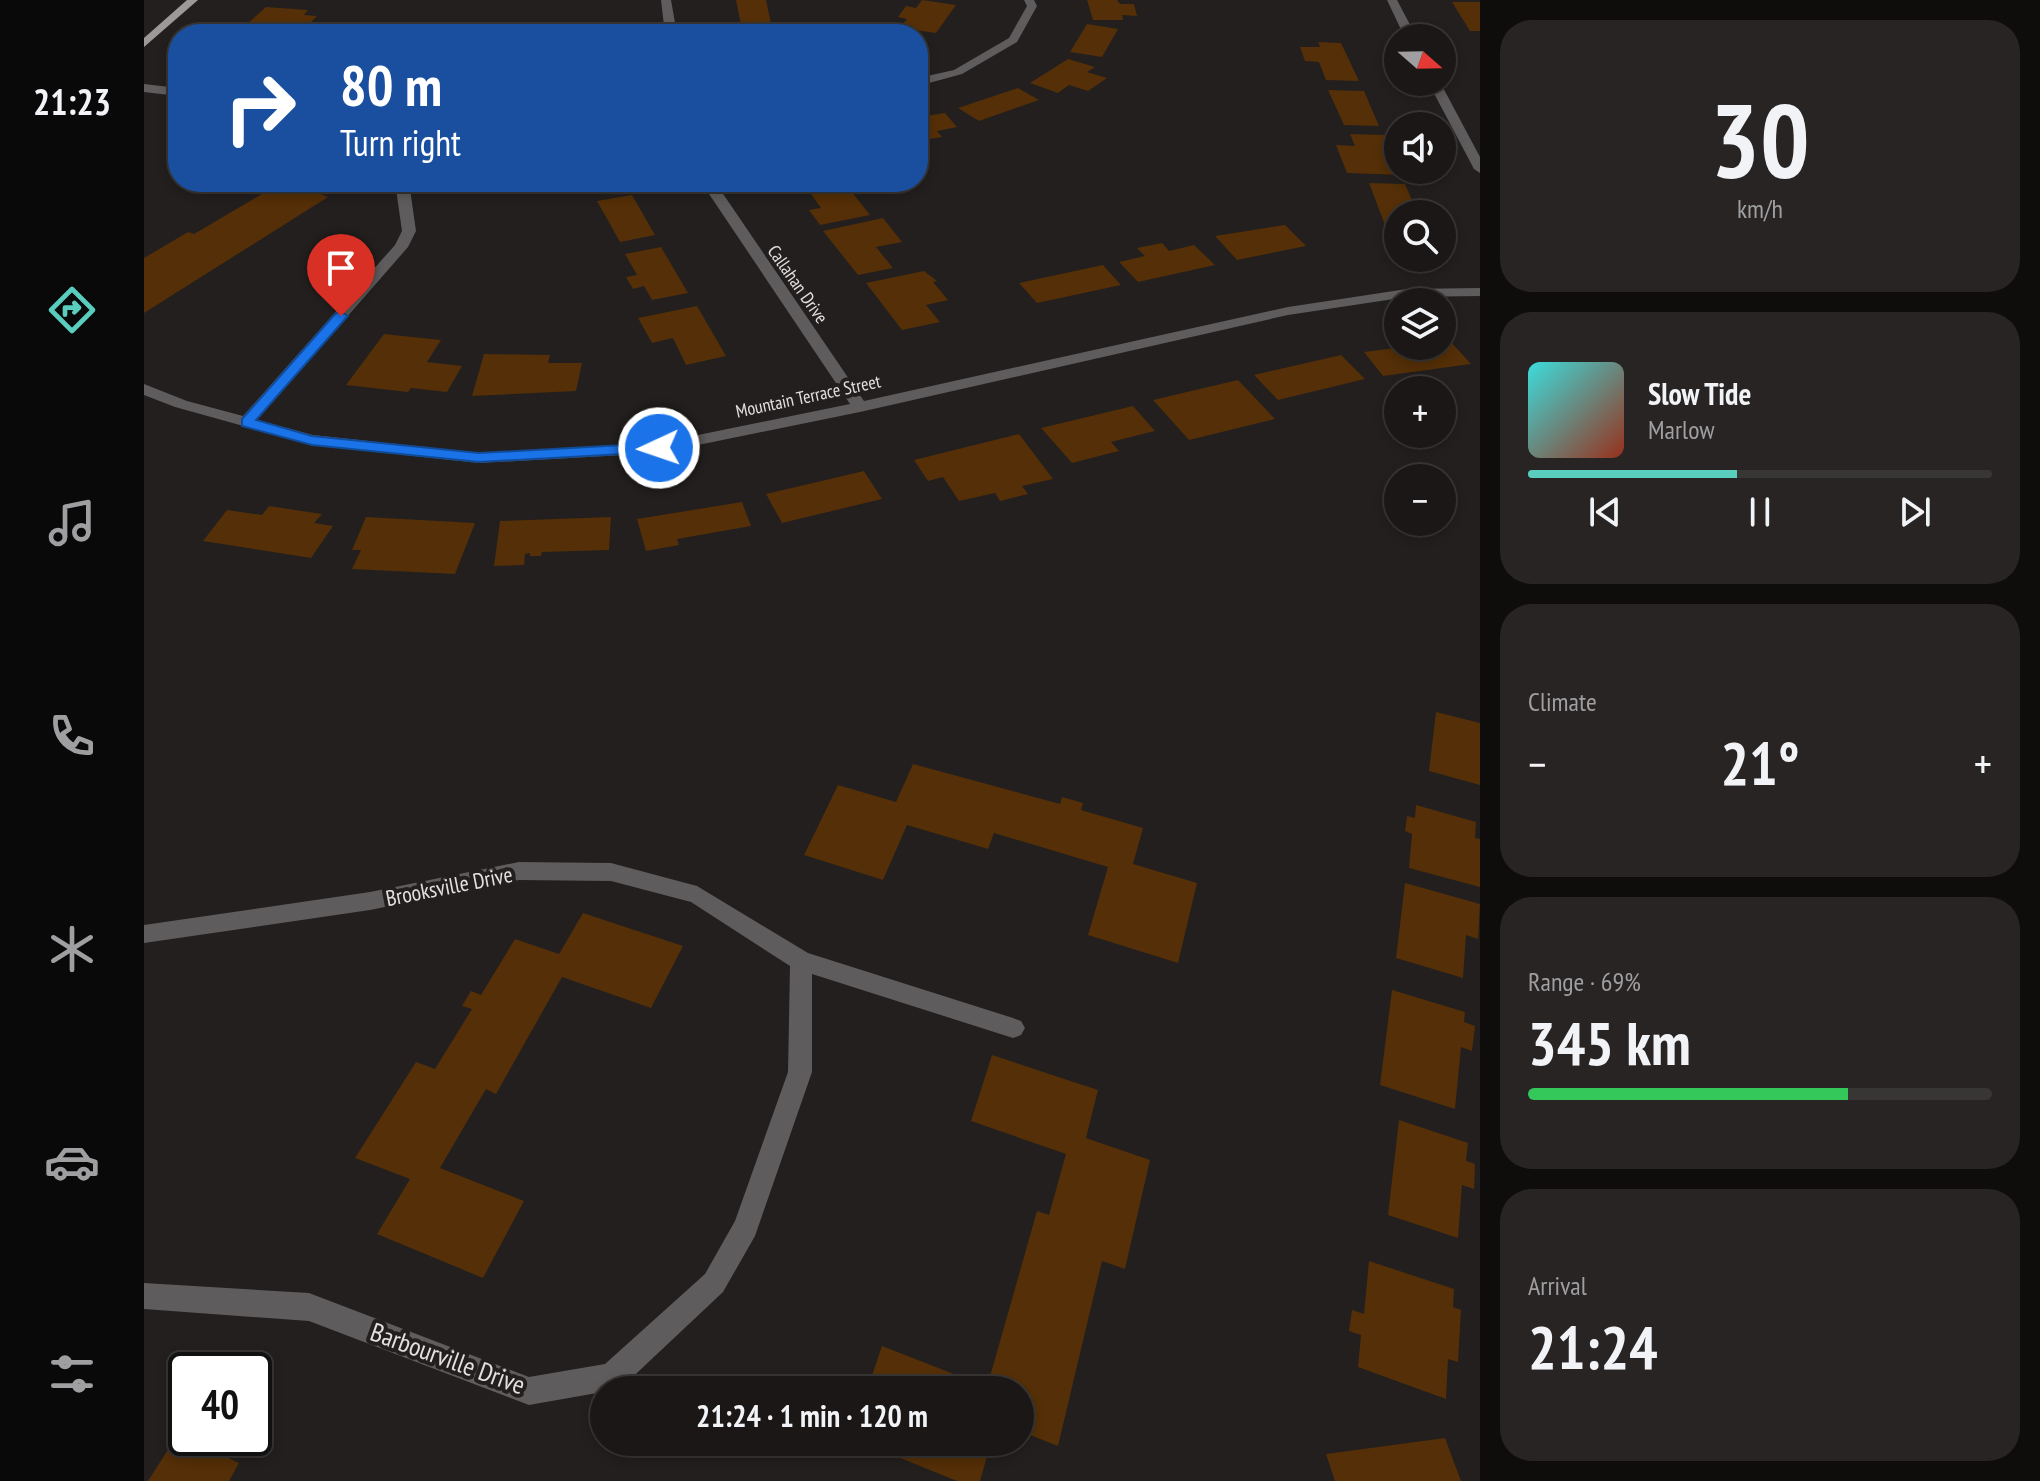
<!DOCTYPE html>
<meta charset="utf-8">
<style>
:root{--surface:#1a1716;--page:#272423;--text:#f1f3f6;--muted:#9f9fa1;--line:#383635;--accent:#59cebf}
body{margin:0;font-family:"PT Sans Narrow",sans-serif;background:var(--page);color:var(--text);height:100vh;display:flex;flex-direction:column;font-size:30px;white-space:nowrap}
*{box-sizing:border-box;margin:0}
p{font-size:26px;color:var(--muted)}
.icon{flex:none;width:44px;height:44px;fill:none;stroke:currentColor;stroke-width:2;stroke-linecap:round;stroke-linejoin:round}
.map{position:relative;flex:1;overflow:hidden}
.sheet{display:flex;flex-direction:column;gap:20px;padding:20px;background:#0e0d0c;width:560px}
.sheet>*{flex:none}
.hud{position:absolute;left:24px;top:24px;width:760px;height:168px;border-radius:32px;box-shadow:0 4px 12px #0003,0 0 0 2px var(--line);background:#1a4fa0;color:#fff;overflow:hidden}
.needle{width:52px;rotate:110deg}
.buttons{position:absolute;left:1240px;top:24px;display:grid;gap:16px}
.buttons a{display:grid;place-items:center;width:72px;height:72px;border-radius:50%;background:var(--surface);box-shadow:0 4px 12px #0003,0 0 0 2px var(--line);font-size:40px}
.speed{position:absolute;left:24px;top:1352px;display:flex;gap:16px;font-size:40px;font-weight:700;text-align:center}
.speed>*{display:grid;place-content:center;width:104px;height:104px;border-radius:50%;background:var(--surface);box-shadow:0 4px 12px #0003,0 0 0 2px var(--line);line-height:1}
.speed .limit{border:4px solid #111;border-radius:12px;background:#fff;color:#111}
.pin{position:absolute;display:grid;place-items:center;width:68px;height:68px;color:#fff;margin:-82px -34px;border-radius:50% 50% 50% 0;rotate:-45deg;box-shadow:0 0 8px #0007}
.pin .icon{rotate:45deg}
.me{position:absolute;width:88px;margin:-44px;rotate:267deg;stroke-linejoin:round;filter:drop-shadow(0 0 6px #0008)}
.turn{display:flex;align-items:center;gap:28px;height:168px;padding:0 40px;font-size:36px}
.turn .icon{width:104px;height:104px;stroke-width:2.5}
.turn b{display:block;font-size:56px;line-height:68px}
.big{font-size:60px;font-weight:600;line-height:1.1}
.sheet .card{flex:1;display:flex;flex-direction:column;justify-content:center;gap:12px;min-width:0;padding:0 28px;border-radius:32px;background:var(--page)}
.sheet .dial{align-items:center;gap:0}
.dial b{font-size:104px;line-height:1}
.song{display:flex;align-items:center;gap:24px}
.cover{width:96px;height:96px;border-radius:12px;background:linear-gradient(135deg,hsl(180 70% 55%),hsl(10 70% 35%))}
.played{height:8px;border-radius:4px;background:linear-gradient(90deg,var(--accent) 45%,var(--line) 45%)}
.keys{display:flex;justify-content:space-around;direction:ltr}
.heat{display:flex;justify-content:space-between;align-items:center;font-size:44px;direction:ltr}
.charge{height:12px;border-radius:6px;background:linear-gradient(90deg,#34c759 69%,var(--line) 0)}
.trip{position:absolute;left:446px;top:1376px;width:444px;height:80px;border-radius:40px;background:var(--surface);box-shadow:0 4px 12px #0003,0 0 0 2px var(--line);font-weight:600;line-height:80px;text-align:center}
main{display:flex;flex:1;min-height:0}
.tabs{display:flex;flex-direction:column;width:144px;justify-content:space-around;align-items:center;background:#0a0909;color:var(--muted)}
.tabs .icon{width:56px;height:56px}
.tabs .active{color:var(--accent)}
.tabs b{font-size:36px;color:var(--text)}
.map>svg:first-child{display:block}
.building{fill:#542f07}
.lines{fill:none;stroke-linecap:round;stroke-linejoin:round}
.minor{fill:#5e5c5c;fill-rule:evenodd}
.major{fill:#9c9999;fill-rule:evenodd}
.route{fill:#1a73e8;stroke:#114b97;stroke-width:2}
.labels{text-anchor:middle;dominant-baseline:central;stroke-width:8;stroke-linejoin:round;paint-order:stroke}
.far-street-label{font-size:18px;fill:#e3e1e0;stroke:#221f1e}
.street-label{font-size:22px;fill:#e3e1e0;stroke:#221f1e}
.near-street-label{font-size:26px;fill:#e3e1e0;stroke:#221f1e}
</style>
<main>
<nav class="tabs">
<b>21:23</b>
<svg class="icon active" aria-label="directions" viewBox="0 0 24 24"><path d="M12 3l9 9-9 9-9-9zM9 14v-3h6M13 9l2 2-2 2"/></svg>
<svg class="icon" aria-label="music" viewBox="0 0 24 24"><path d="M9 18V5l10-2v13"/><circle cx="6" cy="18" r="3"/><circle cx="16" cy="16" r="3"/></svg>
<svg class="icon" aria-label="phone" viewBox="0 0 24 24"><path d="M5 4h4l2 5-3 2q2 4 5 5l2-3 5 2v4C11 20 4 13 5 4z"/></svg>
<svg class="icon" aria-label="climate" viewBox="0 0 24 24"><path d="M12 3v18M4 7l16 10M4 17L20 7"/></svg>
<svg class="icon" aria-label="car" viewBox="0 0 24 24"><path d="M5 17H2v-5l4-1 3-4h7l3 4 3 1v5h-3M9 17h6M6 11h13"/><circle cx="7" cy="17" r="2"/><circle cx="17" cy="17" r="2"/></svg>
<svg class="icon" aria-label="filters" viewBox="0 0 24 24"><path d="M4 7h16M4 17h16"/><circle cx="9" cy="7" r="2"/><circle cx="15" cy="17" r="2"/></svg>
</nav>
<div class="map">
<svg width="1336" height="1481" viewBox="0 0 1336 1481">
<rect width="100%" height="100%" fill="#221f1e"/>
<!-- building -->
<path class="building" d="M592,0H622L627,24L597,25Z
M778,0L812,5L792,33L756,28L763,19L754,17L762,6L772,8Z
M943,0H973L976,4H990L993,16L978,15L979,20H949Z
M1308,2H1336V31H1326Z
M122,7L164,10L160,15L173,16L163,26L135,24L125,34H92Z
M460,24L461,34H416V26Z
M943,24L974,29L958,57L926,52Z
M1174,42L1197,43L1215,81L1182,80L1175,62L1161,61L1156,47H1176Z
M924,59L951,67L943,72L963,78L944,91L925,85L914,93L886,83Z
M874,88L895,100L835,121L814,108Z
M1184,90L1220,91L1235,126L1200,125Z
M801,113L813,127L793,131L798,137L774,141V117Z
M1206,134L1241,135L1254,170L1259,175L1203,173L1192,145L1211,146Z
M131,182H146L184,197L0,313V258L44,232L50,234L135,184Z
M184,182H224L223,187L195,192L196,189H182Z
M442,182H481L482,186L444,190Z
M689,182H700L726,215L676,225L665,210L677,208L662,187Z
M1225,183L1261,184L1274,214H1254V226L1241,225Z
M488,195L511,235L476,242L453,201Z
M739,218L758,242L732,247L749,268L714,275L679,231Z
M1141,225L1162,246L1093,260L1071,236Z
M1018,243L1025,251L1050,245L1071,265L994,282L975,262L1001,256L993,248Z
M517,247L544,293L508,300L500,286L489,289L482,277L493,275L481,254Z
M959,265L977,285L893,303L875,283Z
M780,271L793,281L789,282L804,300L782,305L796,322L758,330L722,283Z
M553,306L582,356L542,365L529,338L508,343L494,318Z
M240,334L297,340L283,362L318,366L303,392L267,388L264,392L202,385Z
M1306,341L1327,364L1239,376L1220,352L1267,346H1298V342Z
M340,354L406,355L404,363H438L432,391L328,396Z
M1197,355L1221,379L1134,400L1110,375Z
M1094,380L1131,419L1045,440L1009,400Z
M989,406L1011,431L967,442L975,451L928,463L897,428Z
M875,434L909,479L878,486L884,494L856,501L851,493L815,501L799,477L784,481L770,460Z
M720,471L738,499L638,523L622,494Z
M598,502L607,526L533,539L535,545L502,551L493,519Z
M125,506L178,514L170,523L189,526L167,558L59,541L83,510L118,515Z
M222,517L331,523L311,574L208,569L217,550H208Z
M467,517L465,550L398,552L397,556H386V553L381,554L380,565L350,566L356,521Z
M1292,712L1336,723V785L1285,771Z
M769,764L916,804L918,797L939,803L937,810L999,828L989,864L1053,883L1034,963L944,935L964,867L850,833L844,849L763,825L739,880L660,855L694,785L752,802Z
M1272,805L1332,822L1331,838L1336,839V887L1265,868L1268,834L1261,831L1263,816L1271,818Z
M1261,883L1336,904L1334,939L1322,935L1319,978L1252,958Z
M439,913L539,946L507,1008L418,977L352,1094L342,1089L296,1168L380,1201L339,1278L233,1234L266,1179L211,1158L272,1062L291,1069L328,1009L318,1006L327,991L337,995L371,939L415,954Z
M1248,990L1321,1012L1320,1022L1331,1026L1328,1051L1317,1047L1311,1109L1236,1085Z
M848,1055L954,1090L942,1138L1006,1160L981,1269L958,1261L914,1446L876,1431V1390H723L738,1346L843,1387L893,1211L905,1215L922,1154L827,1121Z
M1255,1120L1324,1143L1322,1161L1331,1164L1330,1189L1318,1185L1314,1238L1244,1215Z
M1225,1261L1310,1289L1309,1307L1317,1310L1314,1362L1304,1359L1302,1399L1214,1367L1217,1335L1205,1331L1208,1310L1220,1314Z
M34,1434L95,1463L85,1481H4Z
M1301,1438L1317,1481H1191L1182,1454Z
M717,1442H847L836,1481H813Z"/>
<g class="lines">
<!-- minor -->
<path class="minor" d="M517,0H527L533,34H521Z
M880,0H890L893,6L873,42L818,74L774,86V78L810,70L865,38L883,6Z
M1243,0H1253L1273,38H1261Z
M1284,82H1296L1336,157V173L1330,169Z
M0,84L34,88V96L0,92Z
M251,182H265L272,231L264,247L113,420L169,435L335,453L515,443L706,404L557,182H571L720,401L1144,307L1263,289L1336,288V296L1263,297L1144,315L716,412L515,453L335,463L168,445L31,407L0,395V384L43,401L99,416L251,245L258,231Z
M375,862L467,863L553,886L664,953L869,1018L877,1021L881,1028L877,1035L869,1038L668,974V1072L611,1236L579,1292L478,1387L470,1390L385,1405L165,1321L0,1309V1283L165,1293L385,1377L461,1364L561,1274L591,1221L644,1072L646,966L547,902L467,881L375,880L226,910L0,943V925L226,892Z"/>
<!-- major -->
<path class="major" d="M43,0H54L0,47V38Z"/>
</g>
<!-- route -->
<path class="route" d="M197,312L204,316L202,318L112,420L168,436L335,453L515,443L523,448L515,452L335,462L168,445L98,426V419L192,313Z"/>
<g class="labels">
<!-- far-street labels -->
<g class="far-street-label">
<text transform="translate(654 284) rotate(55)">Callahan Drive</text>
<text transform="translate(664 396) rotate(-12)">Mountain Terrace Street</text>
</g>
<!-- street labels -->
<g class="street-label">
<text transform="translate(305 886) rotate(-11)">Brooksville Drive</text>
</g>
<!-- near-street labels -->
<g class="near-street-label">
<text transform="translate(304 1358) rotate(20)">Barbourville Drive</text>
</g>
</g>
</svg>
<div class="buttons">
<a><svg class="needle" viewBox="-14 -14 28 28"><path d="M0-13l5 13h-10z" fill="#e53935"/><path d="M0 13l5-13h-10z" fill="#9f9fa1"/></svg></a>
<a><svg class="icon" aria-label="sound" viewBox="0 0 24 24"><path d="M4 9h4l5-4v14l-5-4H4zM17 9q2 3 0 6"/></svg></a>
<a><svg class="icon" aria-label="search" viewBox="0 0 24 24"><circle cx="10" cy="10" r="6"/><path d="M15 15l6 6"/></svg></a>
<a><svg class="icon" aria-label="layers" viewBox="0 0 24 24"><path d="M12 4l9 5-9 5-9-5zM3 14l9 5 9-5"/></svg></a>
<a>+</a>
<a>−</a>
</div>
<div class="speed"><div class="limit">40</div></div>
<div class="pin" style="left:197px;top:316px;background:#d93025"><svg class="icon" aria-label="arrive" viewBox="0 0 24 24"><path d="M6 21V4h12l-3 4 3 4H6"/></svg></div>
<svg class="me" style="left:515px;top:448px" viewBox="-20 -20 40 40"><circle r="17" fill="#1a73e8" stroke="#fff" stroke-width="3"/><path d="M0-11L8 9 0 5-8 9z" fill="#fff"/></svg>
<div class="trip">21:24 · 1 min · 120 m</div>
<div class="hud">
<div class="turn"><svg class="icon" aria-label="right" viewBox="0 0 24 24"><path d="M7 20v-9h11M14 6l5 5-5 5"/></svg><div><b>80 m</b>Turn right</div></div>
</div>
</div>
<section class="sheet">
<div class="card dial"><b>30</b><p>km/h</p></div>
<div class="card">
<div class="song"><i class="cover"></i><div><b>Slow Tide</b><p>Marlow</p></div></div>
<div class="played"></div>
<div class="keys"><svg class="icon" aria-label="previous" viewBox="0 0 24 24"><path d="M18 5L8 12l10 7zM5 5v14"/></svg><svg class="icon" aria-label="pause" viewBox="0 0 24 24"><path d="M8 5v14M16 5v14"/></svg><svg class="icon" aria-label="next" viewBox="0 0 24 24"><path d="M6 5l10 7-10 7zM19 5v14"/></svg></div>
</div>
<div class="card"><p>Climate</p>
<div class="heat"><a>−</a><b class="big">21°</b><a>+</a></div>
</div>
<div class="card"><p>Range · 69%</p><b class="big">345 km</b><div class="charge"></div></div>
<div class="card"><p>Arrival</p><b class="big">21:24</b></div>
</section>
</main>
